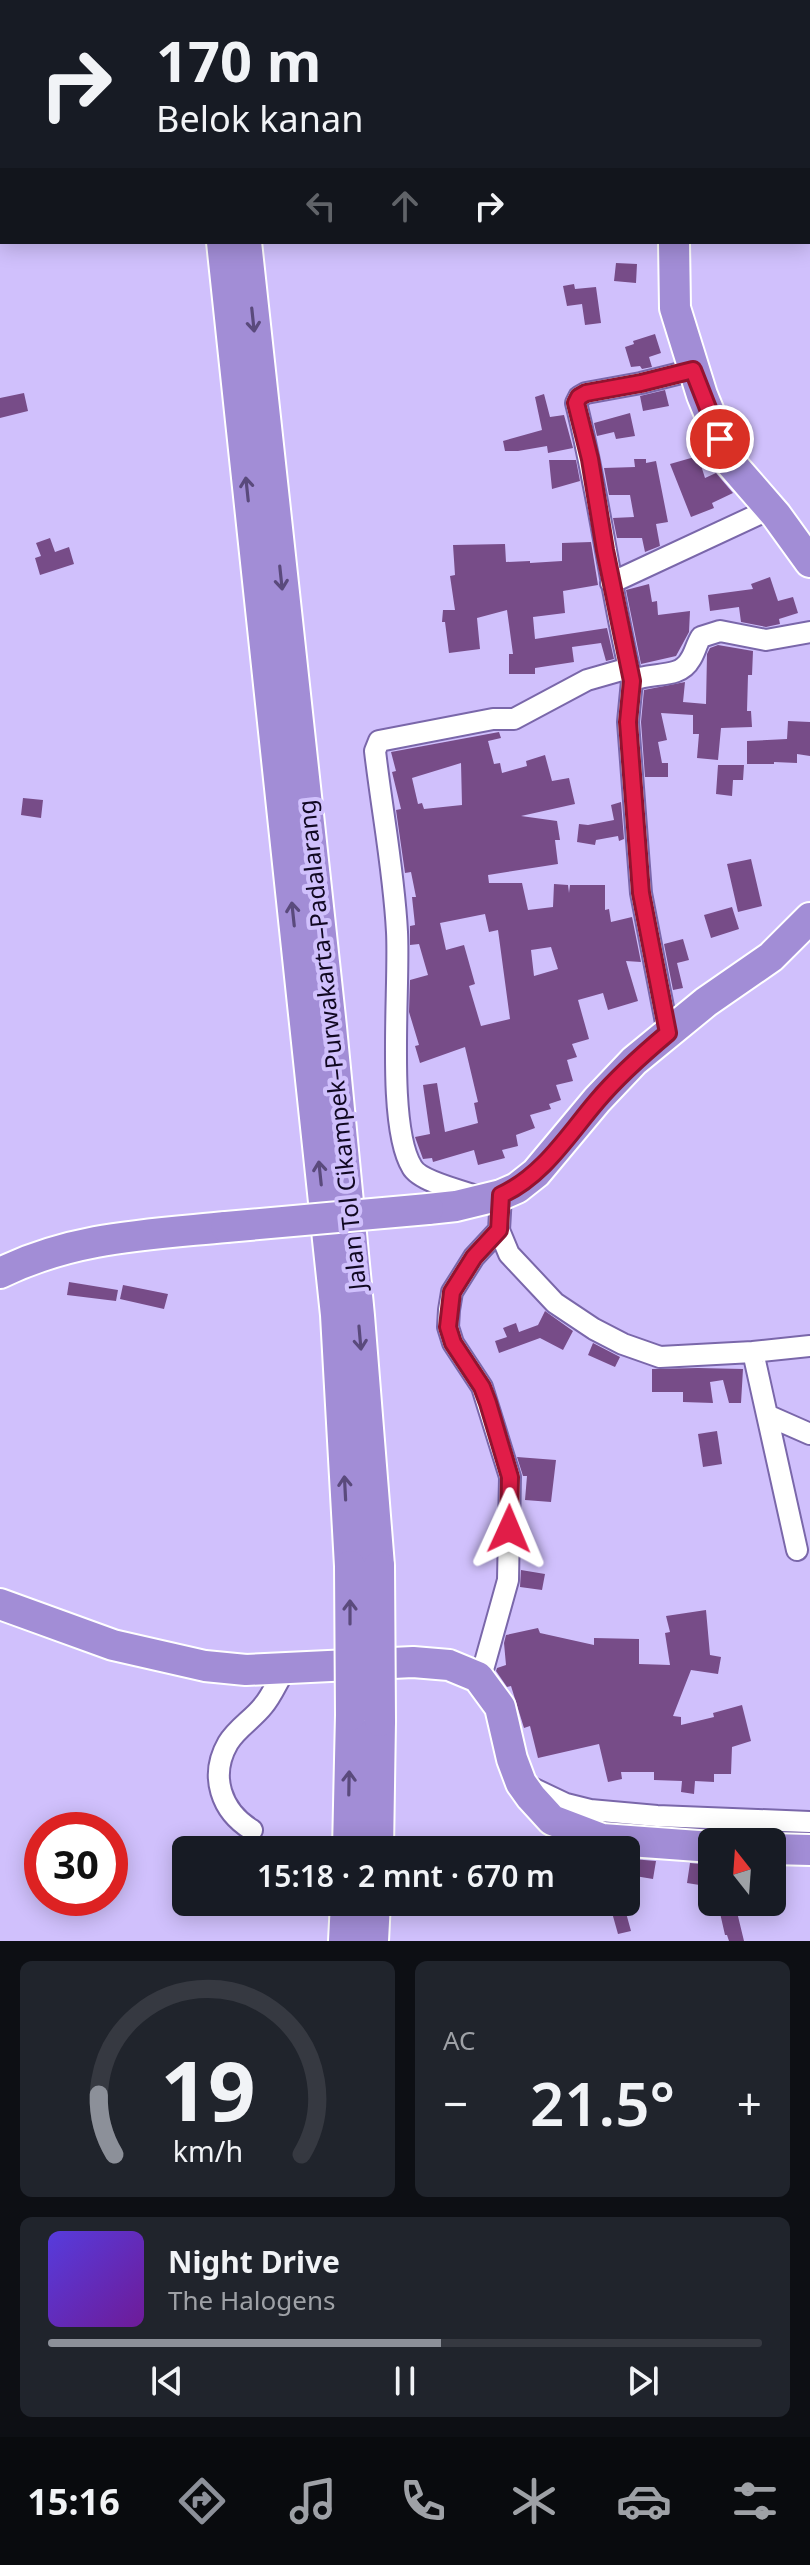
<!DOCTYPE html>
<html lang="id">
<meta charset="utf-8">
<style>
:root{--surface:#171b24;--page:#20242c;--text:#f1f3f6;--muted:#9ea1a6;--line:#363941;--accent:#8c9099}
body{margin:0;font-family:"Noto Sans",sans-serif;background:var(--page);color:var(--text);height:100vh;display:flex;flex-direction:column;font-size:30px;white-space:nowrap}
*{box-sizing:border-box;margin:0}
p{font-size:26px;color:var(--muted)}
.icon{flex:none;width:44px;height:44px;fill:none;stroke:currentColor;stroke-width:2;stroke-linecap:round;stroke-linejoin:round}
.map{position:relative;height:1941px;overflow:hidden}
.details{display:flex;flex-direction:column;gap:20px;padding:20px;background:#0d0f14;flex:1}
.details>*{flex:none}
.guide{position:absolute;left:0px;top:0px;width:810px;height:244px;box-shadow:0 4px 20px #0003;background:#171b24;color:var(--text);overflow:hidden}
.needle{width:52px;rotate:343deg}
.buttons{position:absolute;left:698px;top:1828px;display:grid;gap:16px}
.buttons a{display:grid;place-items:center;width:88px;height:88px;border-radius:12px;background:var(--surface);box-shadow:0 4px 20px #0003;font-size:40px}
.speed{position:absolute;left:24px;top:1812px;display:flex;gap:16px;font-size:40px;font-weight:700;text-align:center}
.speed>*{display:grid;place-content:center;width:104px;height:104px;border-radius:50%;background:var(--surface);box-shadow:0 4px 20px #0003;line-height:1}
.speed .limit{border:12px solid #d22;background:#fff;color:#111}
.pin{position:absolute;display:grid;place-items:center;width:68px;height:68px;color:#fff;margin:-34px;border:4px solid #fff;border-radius:50%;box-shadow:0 2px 8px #0007}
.me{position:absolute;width:88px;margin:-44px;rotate:1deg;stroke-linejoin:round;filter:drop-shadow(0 0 6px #0008)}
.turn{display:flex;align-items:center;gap:28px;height:168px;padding:0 24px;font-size:36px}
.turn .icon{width:104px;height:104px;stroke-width:2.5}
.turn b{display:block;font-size:56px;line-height:68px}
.lanes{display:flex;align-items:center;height:76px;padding:0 24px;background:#0003;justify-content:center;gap:40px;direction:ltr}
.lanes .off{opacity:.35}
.big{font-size:60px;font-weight:600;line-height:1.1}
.details .widget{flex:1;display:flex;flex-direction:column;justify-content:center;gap:12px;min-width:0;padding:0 28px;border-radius:12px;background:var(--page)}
.details .dial{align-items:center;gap:0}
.dial svg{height:208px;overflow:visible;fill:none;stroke:var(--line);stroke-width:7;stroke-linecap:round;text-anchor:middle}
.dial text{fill:var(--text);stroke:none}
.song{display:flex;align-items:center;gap:24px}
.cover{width:96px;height:96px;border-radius:12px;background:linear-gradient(135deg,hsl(250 70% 55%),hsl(280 70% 35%))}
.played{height:8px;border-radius:4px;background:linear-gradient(90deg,var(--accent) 55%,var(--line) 55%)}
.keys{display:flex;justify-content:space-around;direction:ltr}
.heat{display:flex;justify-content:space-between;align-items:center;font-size:44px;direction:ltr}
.details .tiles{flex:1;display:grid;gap:20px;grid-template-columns:1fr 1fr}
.widget:last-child{grid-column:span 2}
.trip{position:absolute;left:172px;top:1836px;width:468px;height:80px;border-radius:12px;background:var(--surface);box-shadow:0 4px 20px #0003;font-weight:600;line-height:80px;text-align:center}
.dock{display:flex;height:128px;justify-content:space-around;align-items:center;background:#090b0e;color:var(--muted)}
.dock .icon{width:56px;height:56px}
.dock .selected{color:var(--accent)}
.dock b{font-size:36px;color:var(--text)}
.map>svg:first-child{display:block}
.building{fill:#774c88;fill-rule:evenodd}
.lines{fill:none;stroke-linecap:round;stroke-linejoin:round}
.minor-casing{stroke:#7a67aa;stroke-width:24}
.highway-casing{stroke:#fff;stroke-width:34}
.minor{stroke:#fff;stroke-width:20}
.highway{stroke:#a28dd6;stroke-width:30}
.highway-bridge-casing{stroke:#fff;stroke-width:34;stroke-linecap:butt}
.highway-bridge{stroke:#a28dd6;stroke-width:30}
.oneway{stroke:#5a4a7c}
.route-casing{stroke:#92132f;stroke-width:20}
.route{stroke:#e11d48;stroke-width:14}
.labels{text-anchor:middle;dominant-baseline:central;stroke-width:8;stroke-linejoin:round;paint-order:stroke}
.street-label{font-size:24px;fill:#110822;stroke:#d0c0fc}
</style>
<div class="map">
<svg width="810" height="1941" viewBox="0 0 810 1941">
<rect width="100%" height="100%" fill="#d0c0fc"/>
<!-- building -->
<path class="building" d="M616,263L637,264L636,283L614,281Z
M574,284L575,289L596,287L601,323L585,325L582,304L567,306L563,286Z
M655,334L661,353L649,357L652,367L642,369L640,366L631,367L625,347L634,344L633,341Z
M665,390L669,406L643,411L640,396Z
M24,393L28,411L0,418V398Z
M544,394L550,417L564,415L573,448L548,453L547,446L518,451H505L503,441L542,430L535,397Z
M630,413L635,436L616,439L614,432L597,436L594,423Z
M698,456L705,478L716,473L733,493L712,503L714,508L691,517L670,464Z
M634,459H646V463L656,461L668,522L656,524L660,546L645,552L642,538H617L613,518L634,517L630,495H609L604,468L635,467Z
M549,460H576L580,481L552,489Z
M50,538L55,552L69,547L74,564L40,575L35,558L41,556L36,543Z
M591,542L598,585L563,591L565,613L533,617L535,639L607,628L614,659L606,661L601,643L572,647L574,662L535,668V674H509V654H513L507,610L477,618L480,649L449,653L445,622H442L443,610H455L450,576L455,575L453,545L505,544L506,562L530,561V563L562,561V543Z
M770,577L778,601L793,597L798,613L779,619L780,624L766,627L741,622L739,607L710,611L708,595L753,589L751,584Z
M649,584L652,602L657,601L658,615L690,611L689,632L676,656L641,664L626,590Z
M718,645L753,651L752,675H748L747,711H751L752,727L721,728L718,760L697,758L699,734H693V715L661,713L667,740L658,742L662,763H668V777H645L641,722L644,690L685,682L683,702L706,704L707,654L710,648Z
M788,721L810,722V756L797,754V763L774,762V764H747V741L787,739Z
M499,732L501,738L488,741L494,764L500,763L502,773L527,766L526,761L545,755L552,781L569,778L575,804L521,816L557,821L560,840H555L558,864L488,875L489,883H522L528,910L553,907L554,884L568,885L569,893L570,885H605V910L609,909L611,922L632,917L641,962L626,961L638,1001L608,1010L603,993L578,1000L589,1039L572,1044L577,1057L567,1060L573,1081L556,1085L561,1100L549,1104L551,1109L530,1115L535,1128L516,1135L518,1146L502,1150L505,1158L478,1165L474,1150L433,1162L432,1158L423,1159L415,1137L430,1134L423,1085L437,1083L445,1132L478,1123L474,1103L478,1102L465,1047L420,1063L415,1046L419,1045L409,1012L410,980L428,975L419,944L410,945V926L415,925L412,897H416L411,872L405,873L396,810L401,809L392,772L396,771L391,752ZM461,763L462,805L424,809L422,803L418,804L412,778ZM485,914L489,932L498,930L510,1019L481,1026L469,986L475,984L464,945L446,950L440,923ZM551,947L558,969L534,976L531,950Z
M718,765H744L743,780H733L732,796L716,794Z
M23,798L43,800L41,818L21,815Z
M621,802L624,839L619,841L618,836L596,840L595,845L577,842L579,824L588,825L614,820L611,805Z
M751,859L762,906L738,912L727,864Z
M732,907L739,929L711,938L704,915Z
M683,939L689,960L677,963L683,988L673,990L664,944Z
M69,1282L118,1290L116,1301L67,1295Z
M123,1285L168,1294L164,1309L120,1299Z
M545,1311L573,1331L563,1350L540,1338L499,1353L495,1341L507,1337L503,1328L516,1323L519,1332L538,1325Z
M593,1343L620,1357L615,1367L588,1355Z
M698,1368L743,1369L741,1403H729L723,1380L710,1382L713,1403L683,1402V1392H652V1369Z
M717,1431L722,1464L703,1467L698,1434Z
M517,1457L556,1460L551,1502L525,1500L527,1476H523Z
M521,1570L545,1574L542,1590L520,1587Z
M706,1610L710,1655L721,1657L718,1674L691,1670L673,1716L681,1717V1725L714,1717L713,1713L742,1705L751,1741L732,1747L731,1774H714V1782L695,1781L694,1794L681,1792L682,1781L654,1780V1772H621L622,1779L608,1782L599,1744L538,1758L530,1726L524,1728L511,1686L507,1687L496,1671L497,1668L506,1665L504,1643L506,1635L538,1628L540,1633L594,1645V1638L639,1639V1664L670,1665L665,1633L670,1632L666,1616Z
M632,1859L656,1861L653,1879L629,1875Z
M690,1863L712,1865V1887L687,1883Z
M609,1902H623L631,1931L618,1934Z
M736,1908L744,1941H729L727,1935H725L720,1913Z"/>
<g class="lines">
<!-- minor casing -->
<g class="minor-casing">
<path id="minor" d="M88,2V0
M763,2V0
M0,92H2
M611,583L770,509
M629,668C609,580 598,490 576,403L579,397L586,393L641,383L693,370
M632,681L628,722L641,893L668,1033
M501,1195L499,1230L509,1254L555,1303L594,1329L623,1344L660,1357L753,1352L797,1550
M483,1198C466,1192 420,1182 412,1167C386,1125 400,987 397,932C394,872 382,811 375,751L379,741L493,719H514L587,680L629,668L632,681C650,671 679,680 690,660C695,653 696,645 701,637L720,631L766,640L810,632
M753,1352L810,1346
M769,1416L810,1434
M478,1677L484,1666L508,1580L510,1477L482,1387L453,1343L448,1327L449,1310L452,1292L474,1257L499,1230
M528,1786L566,1804L590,1810L657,1816L810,1822
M252,1830C221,1811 209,1776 228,1743C237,1728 253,1719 263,1706C272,1696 278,1680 286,1668"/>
</g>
<!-- highway casing -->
<g class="highway-casing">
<path id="highway" d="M201,0V2
M224,0V2
M652,0L653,2
M222,242L336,1315L350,1566
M246,242L331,1027L359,1316L379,1566
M674,242L675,308L702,395L729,461L776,515L810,562
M428,1209L456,1206L501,1195L517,1188L536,1173L597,1100L634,1061L706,1002L771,957L810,918
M0,1273C74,1237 145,1235 226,1227
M0,1604L113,1645L205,1666L246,1670L413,1662L449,1665L478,1677L500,1707L512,1759L521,1783L531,1797L552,1820L602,1839L712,1847
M772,1849L810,1850
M348,1850L351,1715
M378,1850L380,1721
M344,1941L346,1902
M373,1941L375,1902"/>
</g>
<!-- minor -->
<use href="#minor" class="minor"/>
<!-- highway -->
<use href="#highway" class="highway"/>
<!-- highway-bridge casing -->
<g class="highway-bridge-casing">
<path id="highway-bridge" d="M226,1227L428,1209
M350,1566L351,1715
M379,1566L380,1721"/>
</g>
<!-- highway-bridge -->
<use href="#highway-bridge" class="highway-bridge"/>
</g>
<!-- one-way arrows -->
<defs><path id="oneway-shaft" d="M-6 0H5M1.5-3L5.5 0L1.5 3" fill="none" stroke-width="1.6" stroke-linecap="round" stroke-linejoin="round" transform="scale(2)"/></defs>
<g class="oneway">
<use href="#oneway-shaft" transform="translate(253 320) rotate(84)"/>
<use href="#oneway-shaft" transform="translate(247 489) rotate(-96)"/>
<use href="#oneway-shaft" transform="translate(281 578) rotate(84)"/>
<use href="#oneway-shaft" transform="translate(293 914) rotate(-96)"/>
<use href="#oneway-shaft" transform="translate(320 1173) rotate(-96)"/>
<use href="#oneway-shaft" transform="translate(360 1338) rotate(85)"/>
<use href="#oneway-shaft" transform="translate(345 1488) rotate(-93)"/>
<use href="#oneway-shaft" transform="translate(350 1612) rotate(-90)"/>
<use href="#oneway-shaft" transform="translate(349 1783) rotate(-89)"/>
</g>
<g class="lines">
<!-- route casing -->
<g class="route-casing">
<path id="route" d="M509,1529L510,1477L488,1403L482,1387L453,1343L448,1327L452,1292L474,1257L499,1230L501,1195C543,1176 568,1135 597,1101C618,1076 643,1054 668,1033L641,893L628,722L632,681L605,550L590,459L576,403L579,397L586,393L641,383L693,370L720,439"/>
</g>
<!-- route -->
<use href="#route" class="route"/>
</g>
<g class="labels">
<!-- street labels -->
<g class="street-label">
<text transform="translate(331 1045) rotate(-96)">Jalan Tol Cikampek–Purwakarta–Padalarang</text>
</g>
</g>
</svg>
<div class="buttons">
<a><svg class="needle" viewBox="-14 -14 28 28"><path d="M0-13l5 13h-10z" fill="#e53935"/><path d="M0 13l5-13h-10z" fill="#9ea1a6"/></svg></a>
</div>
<div class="speed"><div class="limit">30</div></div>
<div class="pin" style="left:720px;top:439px;background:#d93025"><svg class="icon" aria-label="arrive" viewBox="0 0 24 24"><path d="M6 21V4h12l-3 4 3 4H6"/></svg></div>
<svg class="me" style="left:509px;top:1529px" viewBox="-20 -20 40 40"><path d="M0-17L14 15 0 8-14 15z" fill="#e11d48" stroke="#fff" stroke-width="4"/></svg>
<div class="trip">15:18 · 2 mnt · 670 m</div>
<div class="guide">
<div class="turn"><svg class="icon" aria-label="right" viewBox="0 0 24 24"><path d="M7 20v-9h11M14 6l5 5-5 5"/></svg><div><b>170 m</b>Belok kanan</div></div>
<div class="lanes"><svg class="icon off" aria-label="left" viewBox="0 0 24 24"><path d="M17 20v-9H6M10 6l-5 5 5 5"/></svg><svg class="icon off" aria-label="ahead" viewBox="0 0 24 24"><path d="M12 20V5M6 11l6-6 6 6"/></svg><svg class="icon" aria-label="right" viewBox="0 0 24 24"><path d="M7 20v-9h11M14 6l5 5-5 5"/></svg></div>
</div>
</div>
<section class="details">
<div class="tiles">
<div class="widget dial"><svg viewBox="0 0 100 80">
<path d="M14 69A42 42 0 1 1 86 69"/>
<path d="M14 69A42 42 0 0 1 8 46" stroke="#8c9099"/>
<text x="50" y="56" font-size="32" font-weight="700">19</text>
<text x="50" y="72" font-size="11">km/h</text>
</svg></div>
<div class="widget"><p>AC</p>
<div class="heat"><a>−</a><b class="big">21.5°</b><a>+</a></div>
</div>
<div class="widget">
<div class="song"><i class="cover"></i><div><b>Night Drive</b><p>The Halogens</p></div></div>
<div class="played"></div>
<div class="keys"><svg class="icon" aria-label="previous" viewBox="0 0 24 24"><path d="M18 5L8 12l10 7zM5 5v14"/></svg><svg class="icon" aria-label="pause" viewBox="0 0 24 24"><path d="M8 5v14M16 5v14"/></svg><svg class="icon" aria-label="next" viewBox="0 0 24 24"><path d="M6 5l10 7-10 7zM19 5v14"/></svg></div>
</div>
</div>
</section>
<nav class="dock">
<b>15:16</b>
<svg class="icon selected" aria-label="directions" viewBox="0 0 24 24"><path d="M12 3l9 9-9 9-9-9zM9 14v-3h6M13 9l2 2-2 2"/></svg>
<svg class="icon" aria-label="music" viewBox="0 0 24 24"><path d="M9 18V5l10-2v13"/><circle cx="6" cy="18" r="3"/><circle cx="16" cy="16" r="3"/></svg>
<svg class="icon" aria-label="phone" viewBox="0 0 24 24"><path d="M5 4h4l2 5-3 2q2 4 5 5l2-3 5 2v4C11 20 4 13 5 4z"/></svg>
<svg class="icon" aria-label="climate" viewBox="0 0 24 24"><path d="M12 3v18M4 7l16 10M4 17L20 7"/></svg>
<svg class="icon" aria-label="car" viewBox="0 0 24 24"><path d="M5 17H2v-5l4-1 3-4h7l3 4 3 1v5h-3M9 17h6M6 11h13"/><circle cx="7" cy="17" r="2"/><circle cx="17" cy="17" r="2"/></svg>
<svg class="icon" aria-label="filters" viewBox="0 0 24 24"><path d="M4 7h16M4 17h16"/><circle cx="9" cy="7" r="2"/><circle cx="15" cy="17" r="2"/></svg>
</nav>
